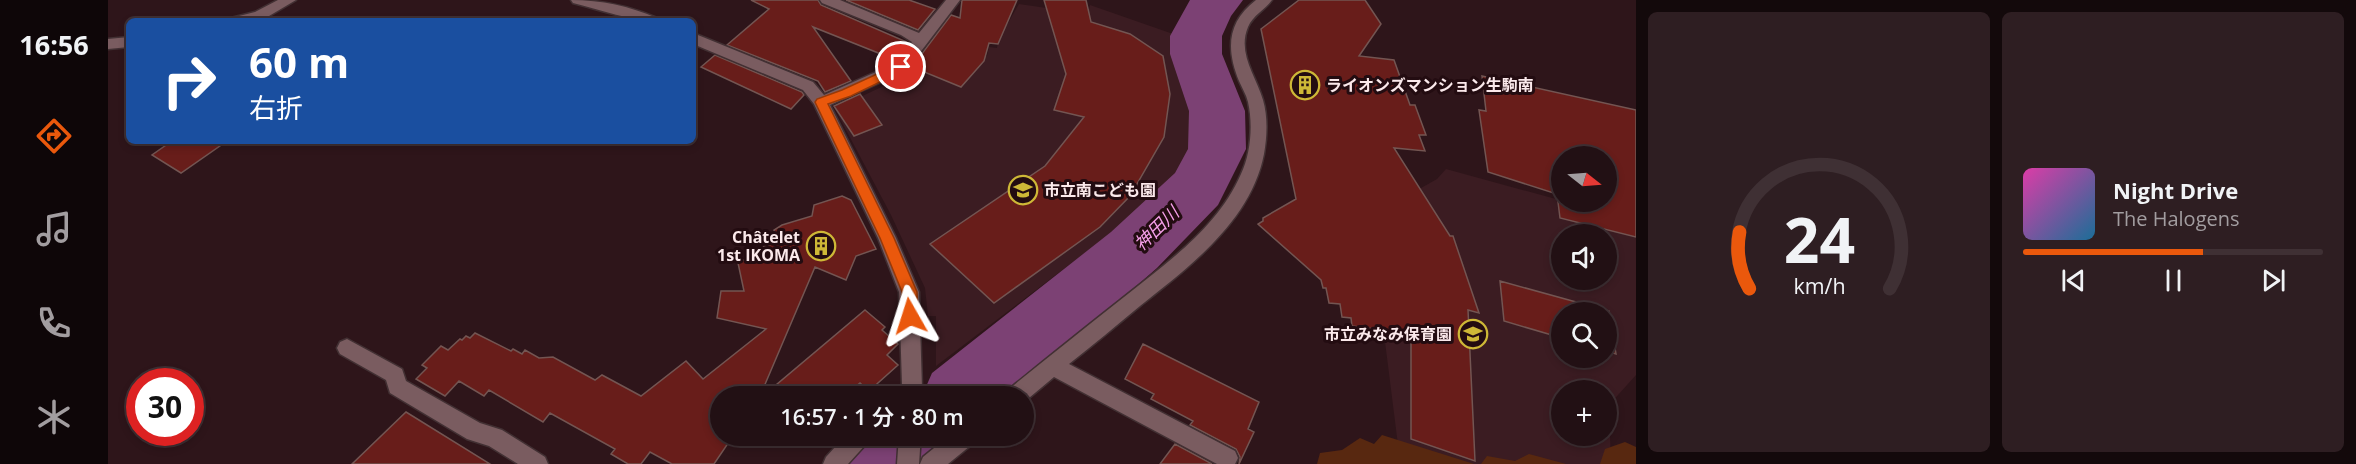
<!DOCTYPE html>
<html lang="ja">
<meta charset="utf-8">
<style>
:root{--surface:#221014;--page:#2e1e22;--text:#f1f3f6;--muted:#a29da0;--line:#3f3034;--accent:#ea580c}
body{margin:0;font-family:"Open Sans","Noto Sans JP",sans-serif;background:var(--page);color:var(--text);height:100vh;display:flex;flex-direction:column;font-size:22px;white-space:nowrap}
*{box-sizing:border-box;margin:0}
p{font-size:20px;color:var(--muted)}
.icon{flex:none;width:33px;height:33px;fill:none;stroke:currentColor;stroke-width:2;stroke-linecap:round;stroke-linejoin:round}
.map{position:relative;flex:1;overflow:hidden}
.details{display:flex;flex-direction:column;gap:12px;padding:12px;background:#13090b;width:720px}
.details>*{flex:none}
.top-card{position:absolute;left:18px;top:18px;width:570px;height:126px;border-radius:9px;box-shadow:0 3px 9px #0003,0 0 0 2px var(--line);background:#1a4fa0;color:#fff;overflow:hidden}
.needle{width:39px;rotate:107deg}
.controls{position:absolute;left:1443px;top:146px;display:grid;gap:12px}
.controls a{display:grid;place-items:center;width:66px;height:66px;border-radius:50%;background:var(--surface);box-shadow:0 3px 9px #0003,0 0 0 2px var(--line);font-size:30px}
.speed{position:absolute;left:18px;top:368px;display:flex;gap:12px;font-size:30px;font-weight:700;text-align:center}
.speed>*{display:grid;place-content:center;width:78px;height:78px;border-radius:50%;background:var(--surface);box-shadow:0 3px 9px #0003,0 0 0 2px var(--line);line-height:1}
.speed .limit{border:9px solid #d22;background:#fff;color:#111}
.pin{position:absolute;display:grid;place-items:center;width:51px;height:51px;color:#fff;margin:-26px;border:3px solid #fff;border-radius:50%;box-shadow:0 2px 6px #0007}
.me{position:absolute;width:66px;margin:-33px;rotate:354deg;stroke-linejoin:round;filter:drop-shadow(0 0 4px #0008)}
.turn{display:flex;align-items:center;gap:21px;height:126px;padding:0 24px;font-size:27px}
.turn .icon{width:78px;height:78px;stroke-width:2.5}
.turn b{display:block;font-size:42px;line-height:51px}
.details .tile{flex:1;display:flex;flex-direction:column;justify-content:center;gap:9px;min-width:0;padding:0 21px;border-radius:9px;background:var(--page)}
.details .dial{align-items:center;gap:0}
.dial svg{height:156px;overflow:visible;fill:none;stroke:var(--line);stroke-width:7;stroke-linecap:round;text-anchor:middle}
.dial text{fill:var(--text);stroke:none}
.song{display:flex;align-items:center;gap:18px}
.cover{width:72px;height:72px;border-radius:9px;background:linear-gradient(135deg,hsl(320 70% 55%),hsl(200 70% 35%))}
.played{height:6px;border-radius:3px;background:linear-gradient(90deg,var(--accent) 60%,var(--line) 60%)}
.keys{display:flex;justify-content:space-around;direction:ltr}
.details .tiles{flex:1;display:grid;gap:12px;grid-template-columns:repeat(2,1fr)}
.trip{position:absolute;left:602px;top:386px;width:324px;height:60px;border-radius:30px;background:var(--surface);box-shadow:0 3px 9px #0003,0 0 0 2px var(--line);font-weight:600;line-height:60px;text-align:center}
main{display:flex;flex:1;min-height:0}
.dock{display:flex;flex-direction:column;width:108px;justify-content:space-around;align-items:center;background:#0e0608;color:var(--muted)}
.dock .icon{width:42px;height:42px}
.dock .on{color:var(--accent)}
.dock b{font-size:27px;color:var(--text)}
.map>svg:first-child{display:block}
.built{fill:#3b1c22;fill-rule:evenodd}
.green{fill:#582810}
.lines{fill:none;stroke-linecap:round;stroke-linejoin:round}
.river{fill:#7c4174;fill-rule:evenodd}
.building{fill:#681d1a;stroke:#735552;stroke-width:1.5;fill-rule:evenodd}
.minor-casing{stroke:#423033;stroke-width:3}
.minor{fill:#7a5c60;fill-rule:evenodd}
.route{fill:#ea580c;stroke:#983908;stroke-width:1.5}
.labels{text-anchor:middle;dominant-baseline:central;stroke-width:6;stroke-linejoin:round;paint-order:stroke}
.poi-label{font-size:16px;font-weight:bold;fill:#fbe9eb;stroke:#230c11;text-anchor:start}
.water-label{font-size:18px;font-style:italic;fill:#f49ee7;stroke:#230c11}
</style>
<main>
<nav class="dock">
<b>16:56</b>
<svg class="icon on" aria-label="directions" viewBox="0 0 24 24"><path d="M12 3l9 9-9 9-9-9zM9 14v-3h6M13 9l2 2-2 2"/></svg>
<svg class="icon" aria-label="music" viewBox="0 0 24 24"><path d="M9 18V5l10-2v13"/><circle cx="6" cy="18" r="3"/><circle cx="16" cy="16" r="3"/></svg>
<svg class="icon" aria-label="phone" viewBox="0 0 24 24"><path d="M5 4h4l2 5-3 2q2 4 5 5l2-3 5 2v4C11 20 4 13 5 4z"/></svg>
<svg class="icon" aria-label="climate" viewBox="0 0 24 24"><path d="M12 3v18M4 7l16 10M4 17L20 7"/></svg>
</nav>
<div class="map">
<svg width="1528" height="464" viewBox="0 0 1528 464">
<rect width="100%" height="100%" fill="#2e151a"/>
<!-- built -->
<path class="built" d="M911,4L980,14L982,5L1068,35L1072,67L1087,102L1088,127L1082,153L1071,178L1049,203L961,265L828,366V316H820L817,288L783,215L727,109L803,73L867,55L879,56L881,47L889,48L890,40Z
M1338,169L1528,221V375L1501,405L1503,464H1348L1290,445L1268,270L1306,192L1329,179ZM1454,234H1498V279H1454ZM1454,312H1498V357H1454ZM1454,390H1498V435H1454Z"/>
<!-- green -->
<path class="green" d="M1274,435L1366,464H1209L1212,453L1234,450L1252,438L1266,444Z
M1517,442L1528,447V464H1492L1497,449Z
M1421,454L1458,464H1373L1379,456L1407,461Z"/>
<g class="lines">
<!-- river -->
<path class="river" d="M1082,0H1135L1123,16L1114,36V54L1137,111L1138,149L1110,205L1049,268L902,396H814L824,373L1003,232L1067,173L1080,149L1081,111L1062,54V36Z
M752,435H840L830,460L825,464H739Z"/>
</g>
<!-- building -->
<path class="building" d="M643,0H710L713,5L801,43L788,60L705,27L743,81L717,92L710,81L619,45L661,9Z
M738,0H801L827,9L810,30Z
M854,0H909L890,44L881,43L876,61L853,87L804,67L843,15L852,18Z
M936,0H978L983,22L1022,34L1055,56L1062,94L1056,137L1022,196L992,227L886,303L822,244L937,166L976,117L946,110L958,74Z
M1191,0H1257L1273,24L1251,56L1286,60L1302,105H1307L1318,135H1311L1317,151L1286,148L1342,236H1345L1371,313L1360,310L1367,461L1303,439V334L1244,326L1243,318L1234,317L1232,304L1221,303L1218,288H1215L1213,280L1150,224L1155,221V218L1188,199L1153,29Z
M607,55L694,92L696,95L683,109L593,67Z
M1374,76L1528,110V237L1452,218L1449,194L1380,172L1371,110L1378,111ZM1454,156H1498V201H1454Z
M752,94L774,125L746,136L726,106Z
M64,141H119L73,173L44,155Z
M734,196L743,200L768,249L748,256L738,280L707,267L652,396H612V435L625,436L606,464H564L542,452L533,464H520L503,454L507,449L442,413L435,422L381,390L376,396L351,381L337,396L308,379L319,368L314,365L333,346L340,350L352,339L354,340L358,336L362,338L367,333L403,351L405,349L414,354L417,350L431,358L445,357L487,380L494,375L533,396L578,361L595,379L658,329L609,318L613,291H636L630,263L646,255L649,249L670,242L666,230L674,225L704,216L706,205Z
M1392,281L1501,311L1508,354L1498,351V312H1454V338L1396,321Z
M757,310L777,327L774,330L790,344L779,355L790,365L761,391L752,383L736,396L722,385L709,396H655Z
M1035,344L1151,402L1140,429L1146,432L1131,464L1132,457L1128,449L1082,425L1085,421L1043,399L1046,394L1017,379Z
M298,412L382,464H244Z
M1067,444L1104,464H1052Z"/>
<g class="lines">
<!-- minor casing -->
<g class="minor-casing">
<path id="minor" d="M170,0H188L156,19L121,21L123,18L147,12Z
M463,0C494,0 521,6 549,18L551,21C523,21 493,10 465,3Z
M712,0H732L811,33L838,0H852L798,71L722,105L788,238L811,292L814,388L810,396H785L794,384L791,292L770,238L706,104L695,90L585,44V33L705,82L716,95L788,63L804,42L793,35L714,3Z
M1148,0H1164C1157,10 1145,15 1140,27C1129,53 1148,76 1155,100C1160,117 1159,137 1156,154C1143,221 1081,267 1032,306C1008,326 985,345 961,364L1127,451L1130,458L1127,464H1109L946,377L915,403V396H898L901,389C937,360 974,330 1011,301C1057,264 1109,229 1133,174C1143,153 1145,124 1140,102C1138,94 1134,88 1131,81C1118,49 1119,22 1148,0Z
M21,37V47L0,49V39Z
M239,339L294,369L298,381L372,423L394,430L437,457L440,464H410L381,446L359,439L282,393L278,380L232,354L229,348L232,342Z
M738,435H763L760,442L740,464H715L718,457Z
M791,435H813L811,464H789Z
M842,435H870L867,442L840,464H812L815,457Z"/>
</g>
<!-- minor -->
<use href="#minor" class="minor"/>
</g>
<!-- route -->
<path class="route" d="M793,63L799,67L797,70L743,96L720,104L786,238L809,292L810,316L807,320L802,322L797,320L794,292L772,238L707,102L709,99L734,90Z"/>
<!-- icons -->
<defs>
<g id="building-ring" transform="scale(1.5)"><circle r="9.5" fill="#230c11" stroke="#ceb837" stroke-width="1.5"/><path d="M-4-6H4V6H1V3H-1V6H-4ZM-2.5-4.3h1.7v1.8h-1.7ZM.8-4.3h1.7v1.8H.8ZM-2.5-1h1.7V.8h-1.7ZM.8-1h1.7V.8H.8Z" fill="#ceb837"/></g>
<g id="school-ring" transform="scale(1.5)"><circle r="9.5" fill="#230c11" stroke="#ceb837" stroke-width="1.5"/><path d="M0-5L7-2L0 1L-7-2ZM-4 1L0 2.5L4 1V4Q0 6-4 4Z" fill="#ceb837"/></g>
</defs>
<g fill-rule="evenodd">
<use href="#building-ring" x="1197" y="85"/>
<use href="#school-ring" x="915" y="190"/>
<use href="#building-ring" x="713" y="246"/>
<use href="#school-ring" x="1365" y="334"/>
</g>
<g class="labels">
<!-- poi labels -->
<g class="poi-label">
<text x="1218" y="85">ライオンズマンション生駒南</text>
<text x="936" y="190">市立南こども園</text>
<text x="692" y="237" text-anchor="end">Châtelet<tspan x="692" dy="18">1st IKOMA</tspan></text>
<text x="1344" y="334" text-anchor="end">市立みなみ保育園</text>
</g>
<!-- water labels -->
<g class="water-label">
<text transform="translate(1048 228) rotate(-44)">神田川</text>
</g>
</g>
</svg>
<div class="controls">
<a><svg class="needle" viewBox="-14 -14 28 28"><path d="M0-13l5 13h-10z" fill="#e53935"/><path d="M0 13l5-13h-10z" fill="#a29da0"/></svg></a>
<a><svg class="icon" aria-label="sound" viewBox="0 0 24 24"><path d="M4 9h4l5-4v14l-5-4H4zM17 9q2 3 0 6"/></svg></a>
<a><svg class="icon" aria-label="search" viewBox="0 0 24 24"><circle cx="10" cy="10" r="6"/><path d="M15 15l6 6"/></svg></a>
<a>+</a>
</div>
<div class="speed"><div class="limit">30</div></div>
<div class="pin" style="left:793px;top:67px;background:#d93025"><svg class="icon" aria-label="arrive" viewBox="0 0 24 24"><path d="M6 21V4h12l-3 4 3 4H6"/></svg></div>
<svg class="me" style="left:802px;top:316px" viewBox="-20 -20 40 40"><path d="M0-17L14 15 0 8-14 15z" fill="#ea580c" stroke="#fff" stroke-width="4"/></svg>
<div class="trip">16:57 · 1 分 · 80 m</div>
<div class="top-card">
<div class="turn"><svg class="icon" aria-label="right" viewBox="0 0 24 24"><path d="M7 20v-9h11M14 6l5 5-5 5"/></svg><div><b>60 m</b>右折</div></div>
</div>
</div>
<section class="details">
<div class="tiles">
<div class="tile dial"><svg viewBox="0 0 100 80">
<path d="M14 69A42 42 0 1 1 86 69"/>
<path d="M14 69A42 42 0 0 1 9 40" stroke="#ea580c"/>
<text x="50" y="56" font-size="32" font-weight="700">24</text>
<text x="50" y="72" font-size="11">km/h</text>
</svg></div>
<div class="tile">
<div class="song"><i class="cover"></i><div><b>Night Drive</b><p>The Halogens</p></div></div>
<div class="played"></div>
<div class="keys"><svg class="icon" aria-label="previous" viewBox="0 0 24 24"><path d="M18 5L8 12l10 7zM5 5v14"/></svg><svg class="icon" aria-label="pause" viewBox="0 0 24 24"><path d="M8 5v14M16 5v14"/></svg><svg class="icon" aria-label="next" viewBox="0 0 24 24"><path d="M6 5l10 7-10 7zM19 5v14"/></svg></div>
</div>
</div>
</section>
</main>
